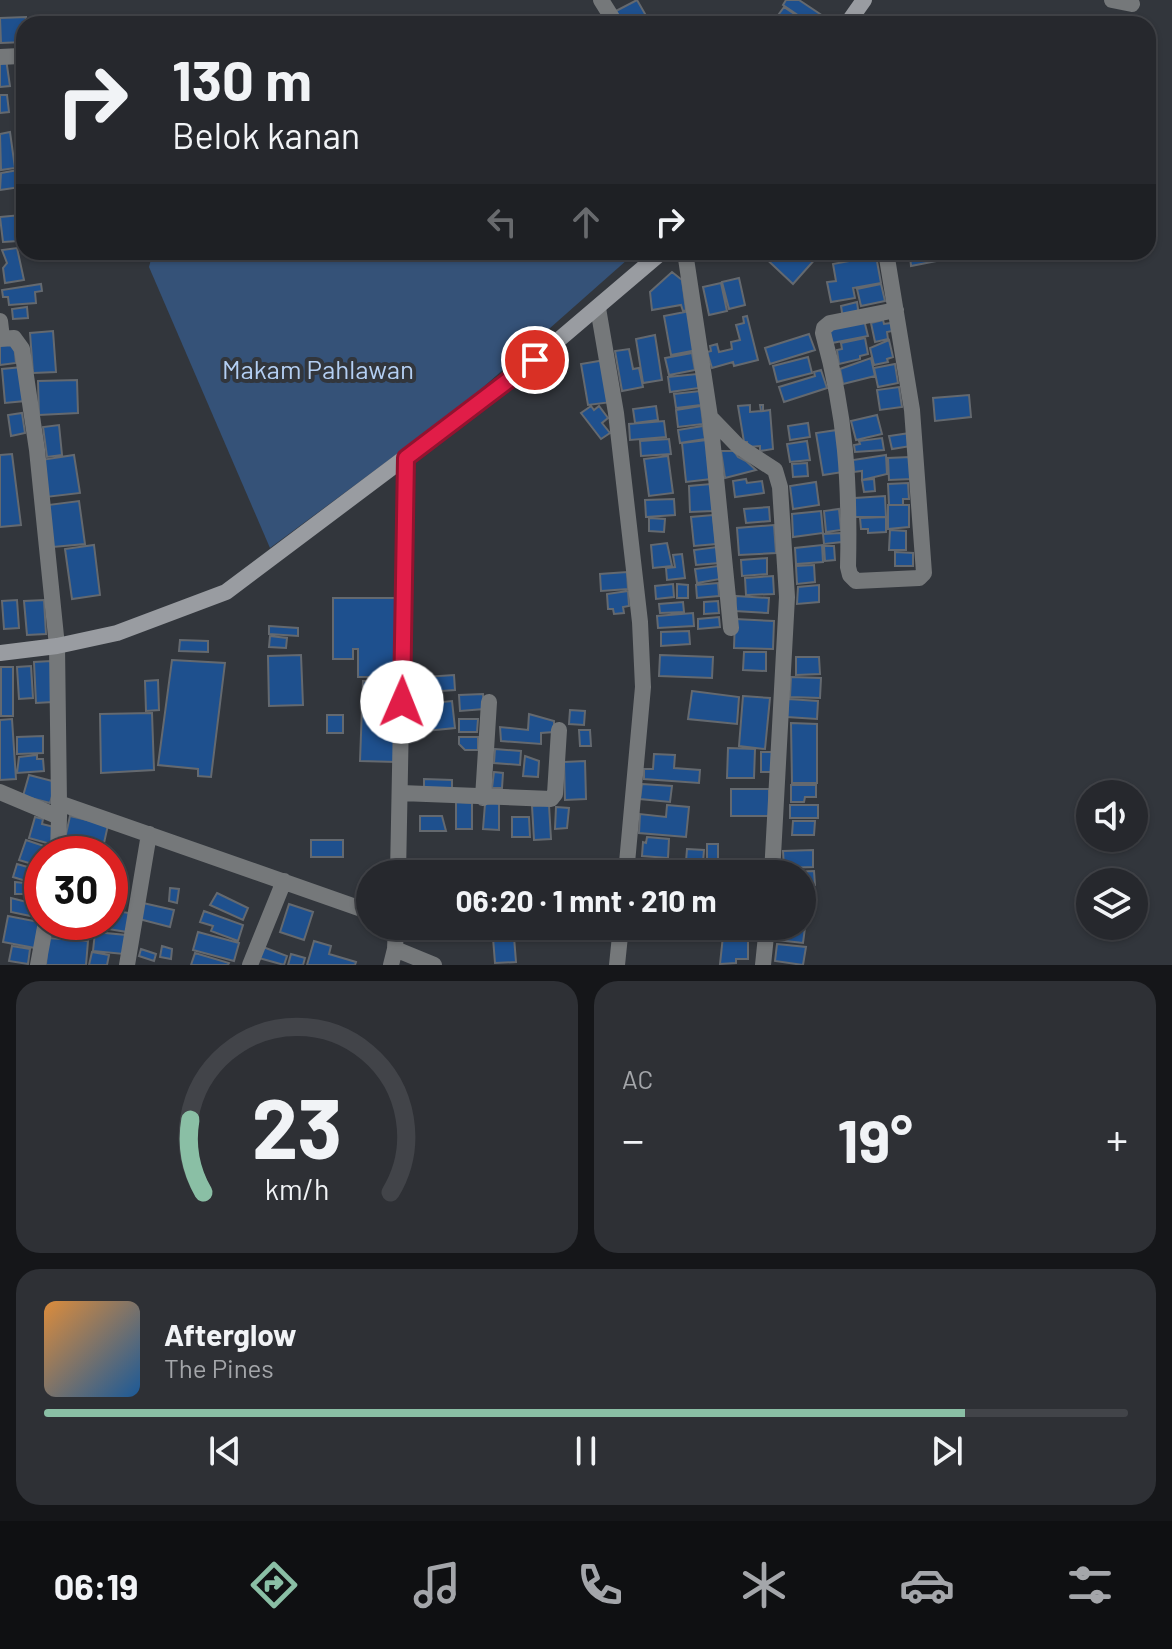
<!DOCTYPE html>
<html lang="id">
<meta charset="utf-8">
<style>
:root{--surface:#26282d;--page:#2e3035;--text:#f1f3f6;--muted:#a4a6aa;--line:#424449;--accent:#8abfa5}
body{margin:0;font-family:Barlow,sans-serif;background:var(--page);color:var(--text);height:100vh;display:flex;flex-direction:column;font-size:30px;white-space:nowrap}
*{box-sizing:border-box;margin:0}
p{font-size:26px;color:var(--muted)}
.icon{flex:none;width:44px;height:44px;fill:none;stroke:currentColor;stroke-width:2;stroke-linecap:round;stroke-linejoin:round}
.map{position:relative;height:965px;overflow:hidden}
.details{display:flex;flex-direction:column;gap:16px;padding:16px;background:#151619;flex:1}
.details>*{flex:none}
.guide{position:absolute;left:16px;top:16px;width:1140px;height:244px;border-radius:24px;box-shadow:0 2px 6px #0004,0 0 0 2px var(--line);background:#26282d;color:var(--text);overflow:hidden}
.buttons{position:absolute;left:1076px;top:780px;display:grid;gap:16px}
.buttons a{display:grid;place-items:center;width:72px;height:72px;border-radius:50%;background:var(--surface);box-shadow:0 2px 6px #0004,0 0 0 2px var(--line);font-size:40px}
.speed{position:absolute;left:24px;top:836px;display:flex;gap:16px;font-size:40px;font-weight:700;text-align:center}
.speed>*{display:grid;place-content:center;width:104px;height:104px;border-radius:50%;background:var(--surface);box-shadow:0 2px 6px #0004,0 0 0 2px var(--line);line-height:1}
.speed .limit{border:12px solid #d22;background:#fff;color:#111}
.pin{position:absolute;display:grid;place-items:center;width:68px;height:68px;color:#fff;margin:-34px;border:4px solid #fff;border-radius:50%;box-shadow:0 2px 8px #0007}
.me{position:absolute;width:88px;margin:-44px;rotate:1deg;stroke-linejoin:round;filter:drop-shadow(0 0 6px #0008)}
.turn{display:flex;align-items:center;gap:28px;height:168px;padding:0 24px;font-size:36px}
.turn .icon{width:104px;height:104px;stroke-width:2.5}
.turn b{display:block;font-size:56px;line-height:68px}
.lanes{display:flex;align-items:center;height:76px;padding:0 24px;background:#0003;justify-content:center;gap:40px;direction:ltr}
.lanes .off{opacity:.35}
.big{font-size:60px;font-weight:700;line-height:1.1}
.details .widget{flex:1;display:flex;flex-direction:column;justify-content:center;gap:12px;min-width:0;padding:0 28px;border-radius:24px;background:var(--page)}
.details .dial{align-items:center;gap:0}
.dial svg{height:208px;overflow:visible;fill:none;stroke:var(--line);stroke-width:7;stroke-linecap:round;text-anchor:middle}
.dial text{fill:var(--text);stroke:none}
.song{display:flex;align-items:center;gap:24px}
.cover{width:96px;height:96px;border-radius:12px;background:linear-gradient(135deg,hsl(30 70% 55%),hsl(210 70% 35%))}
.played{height:8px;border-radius:4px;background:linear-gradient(90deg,var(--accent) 85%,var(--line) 85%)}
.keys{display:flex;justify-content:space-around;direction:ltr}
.heat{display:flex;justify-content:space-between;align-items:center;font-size:44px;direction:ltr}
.details .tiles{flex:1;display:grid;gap:16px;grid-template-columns:1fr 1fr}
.widget:last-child{grid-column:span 2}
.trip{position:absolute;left:356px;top:860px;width:460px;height:80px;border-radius:40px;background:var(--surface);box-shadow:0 2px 6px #0004,0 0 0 2px var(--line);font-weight:700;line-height:80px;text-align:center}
.tabs{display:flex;height:128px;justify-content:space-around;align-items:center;background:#0f1012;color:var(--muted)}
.tabs .icon{width:56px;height:56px}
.tabs .on{color:var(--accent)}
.tabs b{font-size:36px;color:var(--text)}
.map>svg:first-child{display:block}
.green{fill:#355278}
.building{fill:#1e508e;stroke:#64696f;stroke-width:2}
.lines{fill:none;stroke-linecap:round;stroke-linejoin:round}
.street{stroke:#75787a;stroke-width:16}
.secondary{stroke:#999ca1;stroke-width:16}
.route-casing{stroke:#92132f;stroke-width:20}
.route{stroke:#e11d48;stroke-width:14}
.labels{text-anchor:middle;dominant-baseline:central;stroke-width:8;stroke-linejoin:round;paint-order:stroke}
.park-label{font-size:26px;fill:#b4cff3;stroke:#32363c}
</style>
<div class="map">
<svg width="1172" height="965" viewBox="0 0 1172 965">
<rect width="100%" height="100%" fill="#32363c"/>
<!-- green -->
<path class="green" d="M153,252H636L463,405L270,548L149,267Z"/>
<!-- building -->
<path class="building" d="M637,0L648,19L639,24H621L614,12Z
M786,0H799L829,20L826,24H811L783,5Z
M784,7L809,24H784L776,18Z
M26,17L24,42L1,43L0,18Z
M6,59L10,86L0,87V60Z
M0,95H7L9,112L0,113Z
M10,132L15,168L1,170L0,134Z
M18,170L21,187L0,190L1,173Z
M21,215L22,228H17L18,241L3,242L0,217Z
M17,248L24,280L5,283L3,268L7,263L2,250Z
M759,252H812L817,257L793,284Z
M905,252H946L947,259L911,266L910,256L906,257Z
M876,256L881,283L853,288L855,298L831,302L827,282L836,281L833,264Z
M672,272L682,280L686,310L683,311L681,305L652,310L650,292Z
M739,278L745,305L729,309L722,282Z
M721,283L727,311L709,315L703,287Z
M41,284L42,291L35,292L36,303L9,305L8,297H3L2,290Z
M881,284L885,301L861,306L857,289Z
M857,302L859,316L843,319L841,306Z
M27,307L28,318L13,319L12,309Z
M690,311L697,350L671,355L664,316Z
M747,316L758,360L734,366L733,362L712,368L707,352L711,351L710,346L717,344L719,352L732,349L731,342L740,340L736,325L744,323L743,317Z
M864,320L868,336L832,343L829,327Z
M883,320L884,324L891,323L892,331L887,332L888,339L875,342L871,323Z
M53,331L56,372L33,373L30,333Z
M809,334L815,350L770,364L765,348Z
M655,335L662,380L643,383L636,339Z
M865,338L868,354L860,356V359L839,364L837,350L842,349L841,343Z
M889,340L893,357L887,359L888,362L874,365L870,348Z
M14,344L16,363L0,365V345Z
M629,349L633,369L639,368L643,387L622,391L615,351Z
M692,353L695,370L669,375L665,358Z
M808,357L812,373L777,382L773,366Z
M871,358L875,376L843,384L840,369Z
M605,360L612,402L588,405L581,364Z
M895,364L898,383L878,387L874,368Z
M22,367L25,401L5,403L2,369Z
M821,370L827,388L784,402L779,387L815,376L814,372Z
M697,374L699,388L670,392L668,377Z
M77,380L78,413L39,415L38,381Z
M899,387L902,407L880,410L877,390Z
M700,391L701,405L676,408L674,394Z
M969,395L971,417L935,421L933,398Z
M750,405V412L761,411L760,405H763V411L770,410L773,449L760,451V446L748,447L747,442H744L738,406Z
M591,406L594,410L599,406L608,418L602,423L610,433L601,439L581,413Z
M656,406L658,420L635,423L633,409Z
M701,406L703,424L678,427L676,410Z
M22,413L25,433L11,436L8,415Z
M877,415L882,434L856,440L851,421Z
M664,421L666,437L630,440L629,424Z
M808,423L810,437L790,440L788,426Z
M59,425L62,455L47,457L43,427Z
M703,426L705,439L680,443L678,430Z
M837,430L843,472L823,475L816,433Z
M910,433L911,446L892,449L889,436Z
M882,438L884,450L855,452L854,445L860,444L859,441Z
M669,439L671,454L641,456L640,441Z
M707,440L711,479L686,482L682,443Z
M807,441L810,460L790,462L787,444Z
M721,451H734L738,457L746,461L756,470L725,478Z
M12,454L21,525L0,527V455Z
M74,455L80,493L46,497L41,460Z
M886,455L887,474L862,480V471L854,472L853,460Z
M668,456L673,493L649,496L644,459Z
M910,457L912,479L889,480L888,458Z
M807,463L808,476L793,477L792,464Z
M746,479L747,483L762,481L764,493L735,497L733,481Z
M874,479L875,491L864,492L862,480Z
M816,482L819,505L793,509L790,486Z
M908,483L909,499H903V505H889L888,484Z
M711,484L713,511L690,512L689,486Z
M885,496L886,517H854L855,498Z
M674,499L675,515L646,517L645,500Z
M79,501L85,544L53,547L48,505Z
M888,505H909V527L888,529Z
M769,507L770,521L746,523L744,509Z
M839,509L841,530L826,532L824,511Z
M821,511L823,533L793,537L792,514Z
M713,515L716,544L694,546L691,517Z
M886,517V532L868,533V529H861L860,518Z
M649,518L665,519L664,532L649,531Z
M774,525L776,553L739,555L737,528Z
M890,530L906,531V550H889Z
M841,533L842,542L824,544L823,534Z
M667,543L672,566L653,568L651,545Z
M94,545L100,595L72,599L65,549Z
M822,545L823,562L796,564L795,548Z
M824,546H834L835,560L825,561Z
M717,547L719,563L696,565L694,550Z
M895,552L913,553V566H895Z
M682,554L685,578L667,580L666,568L675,567L673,555Z
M767,558V574L742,576L741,560Z
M814,565L815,582L797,584L796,566Z
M718,566L720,579L697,583L695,569Z
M627,572L628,589L601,591L600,574Z
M773,576L774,594L746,595L745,578Z
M718,583L719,596L697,598L696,585Z
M673,584L674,597L656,599L655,586Z
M677,584L688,585V598H677Z
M819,585V602L797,604L798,587Z
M628,591L629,606L623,607L624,613L614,614L613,609H608L607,594Z
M736,596L769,598L768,613L735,611Z
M333,598H398L399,677H358V649H353V659H333Z
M17,600L19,628L4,629L2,601Z
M44,600L46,634L27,635L24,601Z
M718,601L719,613L704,614V602Z
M683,602L684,612L660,613L659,604Z
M693,613L694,626L658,628L657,616Z
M719,617L720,627L698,629V619Z
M735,619L774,621L773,649L734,648Z
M269,626L298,628V636L269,634Z
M689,631L690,644L661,646V632Z
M270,636L287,638L286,648L269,647Z
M180,640L208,641V652L179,651Z
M744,652H766V671L743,670Z
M301,655L303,705L269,706L268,656Z
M660,655L713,657L712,678L659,676Z
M796,657H819L820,674L796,675Z
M172,660L225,663L211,777L198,776V769L158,765Z
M51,661L53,702L36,703L34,662Z
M31,666L33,698L19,699L17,667Z
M1,667H13V716H1Z
M454,675L455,690L426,692L425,677Z
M791,677L821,678L820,698L790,697Z
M158,680L159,710L146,711L145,681Z
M363,681L399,682L396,762L360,761Z
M692,691L739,697L737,724L688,719Z
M483,694L484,709L460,711L459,695Z
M743,696L770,698L765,749L739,746Z
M788,699L818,701L817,719L787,717Z
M452,701L455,728L416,732L414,705Z
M570,710L585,711L584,725L569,724Z
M152,713L154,770L101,773L100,714Z
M529,714L554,721V732L541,733V744L501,741L500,727L528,730Z
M327,715H343V733H327Z
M12,719L16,779L0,780V720Z
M459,719H478L477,732H459Z
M791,723L817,724V783H792Z
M579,730H590L591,746H580Z
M43,736V753L17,754V737Z
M459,737H478V750H465L459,744Z
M728,748L755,749L754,778H727Z
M495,749L521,751L520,765L494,763Z
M761,752H774V772H761Z
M654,754L675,755L674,768L700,770L699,783L644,779V769H653Z
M37,755V759H43L44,771L17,773L19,757Z
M525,756L539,761L538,777L523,776Z
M585,761L586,799L565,800L564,762Z
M494,772L503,773L502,788H492Z
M29,775L56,782L50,803L23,796Z
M424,779L452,780V792L424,791Z
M642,784L672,786L670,802L640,799Z
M791,785H816V797H805L804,802H791Z
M731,789H769L770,816H731Z
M456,802L472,803V829H456Z
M499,803V830L483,829L485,804Z
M549,805L551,839L534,840L532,806Z
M667,805L689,807L686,837L639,833L640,814L666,817Z
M790,805H818V818H790Z
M556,807L569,808L567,828L555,829Z
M70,816L108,825L102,852L64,843Z
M420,816H442L446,831H420Z
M35,817L43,819L42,824L58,828L54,845L29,838Z
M512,817H529L530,837H512Z
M793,821H815L814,835H792Z
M647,837L669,839L668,858L642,856L643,842L646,843Z
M26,840L53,849L51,854H42V867L19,860Z
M311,840H343V857H311Z
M707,844H718V869H707Z
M687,849L704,850L702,874H685Z
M813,850V867L784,868L783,851Z
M422,861L445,862V874H422Z
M645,863L672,865L671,874H644Z
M17,864L42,871V886L13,877Z
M814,871L815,885H802V874H787V872Z
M15,882L24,883V894H15Z
M27,886L42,888L40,902L25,900Z
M170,888L179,889L177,903L169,901Z
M217,893L248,908L243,920L210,905Z
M11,898L39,905L40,918L11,912Z
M143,903L174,910L170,927L139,919Z
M289,904L313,912L304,940L280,932Z
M110,910L129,913L127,932L96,927L97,922H110Z
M204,911L243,925L238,941L211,931L213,926L200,922Z
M8,916L39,922L35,948L3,942Z
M51,922H86L84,939L50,935Z
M779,926L805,928L803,943L777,940Z
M95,932L126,935L124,954L93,951Z
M198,932L239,943L234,961L193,950Z
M748,935V959H736V963L720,964L723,936Z
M514,937L516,962L495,963L493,938Z
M48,938L88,941L86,965H46Z
M314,941L331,946L329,954L356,962L355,965H307Z
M777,944L806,947L803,965L775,961Z
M12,946L30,949L28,964L9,961Z
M162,946L172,949L171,959L160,957Z
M263,947L287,956L284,965L259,958Z
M141,949L156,954L154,961L139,956Z
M92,952L109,955L107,965H89Z
M195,953L229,963L228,965H191Z
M291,954L305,958L303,965H288Z"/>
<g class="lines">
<!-- street -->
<path class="street" d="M601,0L616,24
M1112,0L1132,4
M0,57L20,56
M685,252L710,417L738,446L775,470L780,487L787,597L772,874
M886,252L912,410L924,573L919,578L856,581L850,575L848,567C850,482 846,416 823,333L824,328L830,323L896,310
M598,308L616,413L640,622L643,687L626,874
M0,321L2,338
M0,339L14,338L22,349L37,450L57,646L59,803
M710,417L731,628
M0,792L59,817V803L370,912
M401,793L551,799L555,794L559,730
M483,798L489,702
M58,854L59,817
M398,874L406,458
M396,926L395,949L434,965
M38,965L46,922
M127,965L149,834
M250,965L284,881
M391,965L395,949
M617,965L621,926
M763,965L767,926"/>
<!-- secondary -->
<path class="secondary" d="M847,24L864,0
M0,653L57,646L117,633L226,592L535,360L662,252"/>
</g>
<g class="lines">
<!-- route casing -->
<g class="route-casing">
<path id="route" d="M402,702L406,458L535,360"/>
</g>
<!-- route -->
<use href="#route" class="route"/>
</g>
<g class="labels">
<!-- park labels -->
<g class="park-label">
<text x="318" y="368">Makam Pahlawan</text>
</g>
</g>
</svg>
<div class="buttons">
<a><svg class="icon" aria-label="sound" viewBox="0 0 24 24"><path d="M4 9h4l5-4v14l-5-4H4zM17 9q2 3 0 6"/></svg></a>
<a><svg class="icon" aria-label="layers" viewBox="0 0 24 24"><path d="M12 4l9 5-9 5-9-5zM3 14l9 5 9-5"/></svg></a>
</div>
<div class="speed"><div class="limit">30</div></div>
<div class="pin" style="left:535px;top:360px;background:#d93025"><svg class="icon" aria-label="arrive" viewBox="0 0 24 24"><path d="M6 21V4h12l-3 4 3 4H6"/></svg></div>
<svg class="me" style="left:402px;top:702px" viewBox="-20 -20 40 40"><circle r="19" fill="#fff"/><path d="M0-13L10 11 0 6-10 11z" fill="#e11d48"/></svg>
<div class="trip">06:20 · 1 mnt · 210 m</div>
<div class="guide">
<div class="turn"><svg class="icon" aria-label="right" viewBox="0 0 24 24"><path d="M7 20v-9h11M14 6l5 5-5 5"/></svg><div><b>130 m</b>Belok kanan</div></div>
<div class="lanes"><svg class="icon off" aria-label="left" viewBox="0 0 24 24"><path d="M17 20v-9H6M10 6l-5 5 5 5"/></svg><svg class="icon off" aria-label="ahead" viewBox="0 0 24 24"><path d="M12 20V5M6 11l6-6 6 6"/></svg><svg class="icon" aria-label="right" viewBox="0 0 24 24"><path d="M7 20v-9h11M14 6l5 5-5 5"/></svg></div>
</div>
</div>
<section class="details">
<div class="tiles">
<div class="widget dial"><svg viewBox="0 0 100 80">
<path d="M14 69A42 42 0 1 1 86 69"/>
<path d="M14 69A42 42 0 0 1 9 41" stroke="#8abfa5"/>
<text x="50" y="56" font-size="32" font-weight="700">23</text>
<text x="50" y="72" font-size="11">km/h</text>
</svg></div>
<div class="widget"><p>AC</p>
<div class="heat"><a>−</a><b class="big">19°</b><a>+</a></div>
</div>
<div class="widget">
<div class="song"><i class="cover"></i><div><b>Afterglow</b><p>The Pines</p></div></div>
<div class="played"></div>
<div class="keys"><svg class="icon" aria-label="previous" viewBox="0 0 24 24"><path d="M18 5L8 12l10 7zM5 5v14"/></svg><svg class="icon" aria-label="pause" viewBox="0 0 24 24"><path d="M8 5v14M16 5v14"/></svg><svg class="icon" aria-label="next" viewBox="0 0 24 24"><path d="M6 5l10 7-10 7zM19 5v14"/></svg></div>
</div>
</div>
</section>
<nav class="tabs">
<b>06:19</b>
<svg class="icon on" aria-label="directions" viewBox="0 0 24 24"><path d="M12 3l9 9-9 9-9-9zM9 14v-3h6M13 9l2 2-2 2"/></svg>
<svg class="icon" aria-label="music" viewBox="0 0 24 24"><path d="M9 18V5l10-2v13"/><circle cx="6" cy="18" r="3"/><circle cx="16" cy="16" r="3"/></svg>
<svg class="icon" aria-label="phone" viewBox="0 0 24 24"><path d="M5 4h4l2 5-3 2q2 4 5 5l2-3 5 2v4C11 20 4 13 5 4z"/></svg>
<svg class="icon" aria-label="climate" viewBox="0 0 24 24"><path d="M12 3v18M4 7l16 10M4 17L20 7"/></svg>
<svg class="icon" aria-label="car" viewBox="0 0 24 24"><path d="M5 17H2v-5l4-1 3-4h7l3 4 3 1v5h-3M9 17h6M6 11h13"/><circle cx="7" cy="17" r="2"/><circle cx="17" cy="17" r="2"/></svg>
<svg class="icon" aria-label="filters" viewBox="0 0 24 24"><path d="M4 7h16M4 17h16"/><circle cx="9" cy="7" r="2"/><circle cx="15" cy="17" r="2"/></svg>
</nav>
